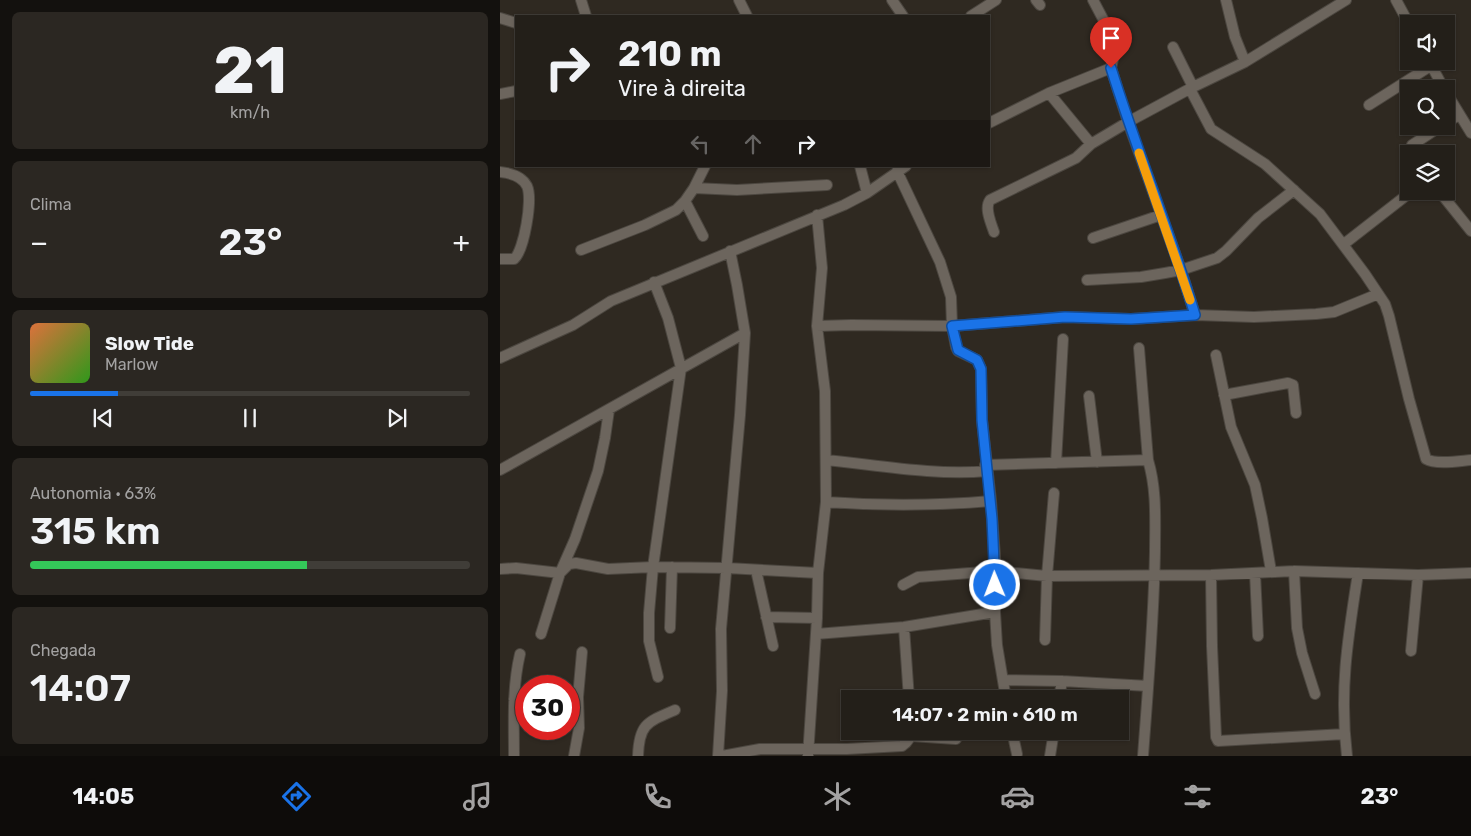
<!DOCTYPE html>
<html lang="pt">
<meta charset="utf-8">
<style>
:root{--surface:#231f19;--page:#2b2722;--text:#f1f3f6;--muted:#a3a2a2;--line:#403d38;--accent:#1a73e8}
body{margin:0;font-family:Rubik,sans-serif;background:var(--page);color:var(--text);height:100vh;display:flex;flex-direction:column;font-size:19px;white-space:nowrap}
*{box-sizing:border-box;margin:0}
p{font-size:16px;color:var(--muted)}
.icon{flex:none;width:28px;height:28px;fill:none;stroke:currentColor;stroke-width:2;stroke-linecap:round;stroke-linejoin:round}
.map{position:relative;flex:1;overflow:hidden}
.side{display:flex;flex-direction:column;gap:12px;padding:12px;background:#13110e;width:500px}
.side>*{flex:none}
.banner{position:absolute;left:15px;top:15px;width:475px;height:152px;border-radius:0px;box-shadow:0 1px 4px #0004,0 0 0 1px var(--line);background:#231f19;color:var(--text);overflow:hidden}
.buttons{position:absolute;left:900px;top:15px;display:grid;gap:10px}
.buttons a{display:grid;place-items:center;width:55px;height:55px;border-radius:0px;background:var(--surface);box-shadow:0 1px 4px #0004,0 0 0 1px var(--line);font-size:25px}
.speed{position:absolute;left:15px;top:675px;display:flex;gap:10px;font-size:25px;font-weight:700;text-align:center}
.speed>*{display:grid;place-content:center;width:65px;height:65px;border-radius:50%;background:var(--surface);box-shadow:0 1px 4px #0004,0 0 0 1px var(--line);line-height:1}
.speed .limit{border:8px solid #d22;background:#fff;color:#111}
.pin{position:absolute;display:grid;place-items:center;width:42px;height:42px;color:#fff;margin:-51px -21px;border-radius:50% 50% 50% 0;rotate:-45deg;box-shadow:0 0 5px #0007}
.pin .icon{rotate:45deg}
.me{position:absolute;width:55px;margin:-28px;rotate:359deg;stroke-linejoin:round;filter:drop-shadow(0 0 4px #0008)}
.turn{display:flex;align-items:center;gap:18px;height:105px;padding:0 20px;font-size:22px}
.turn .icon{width:65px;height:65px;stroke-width:2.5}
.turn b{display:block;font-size:35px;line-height:42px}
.lanes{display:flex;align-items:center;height:48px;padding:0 20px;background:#0003;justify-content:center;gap:25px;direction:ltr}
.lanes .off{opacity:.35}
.big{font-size:38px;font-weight:600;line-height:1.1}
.side .tile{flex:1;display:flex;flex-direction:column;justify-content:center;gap:8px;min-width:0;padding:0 18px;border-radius:8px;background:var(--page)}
.side .dial{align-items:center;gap:0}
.dial b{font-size:65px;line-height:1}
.song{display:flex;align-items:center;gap:15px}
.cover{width:60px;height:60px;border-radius:8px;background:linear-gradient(135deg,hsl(20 70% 55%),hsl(110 70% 35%))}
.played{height:5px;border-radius:2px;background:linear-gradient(90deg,var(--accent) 20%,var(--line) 20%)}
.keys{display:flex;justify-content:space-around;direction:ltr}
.heat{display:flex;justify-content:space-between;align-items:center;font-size:28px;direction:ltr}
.charge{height:8px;border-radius:4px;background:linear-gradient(90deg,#34c759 63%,var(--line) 0)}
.trip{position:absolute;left:341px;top:690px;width:288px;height:50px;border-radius:0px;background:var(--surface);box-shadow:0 1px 4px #0004,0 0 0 1px var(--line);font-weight:600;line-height:50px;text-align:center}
.dock{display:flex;height:80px;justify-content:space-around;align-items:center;background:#0e0c0a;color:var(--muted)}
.dock .icon{width:35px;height:35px}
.dock .active{color:var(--accent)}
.dock b{font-size:22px;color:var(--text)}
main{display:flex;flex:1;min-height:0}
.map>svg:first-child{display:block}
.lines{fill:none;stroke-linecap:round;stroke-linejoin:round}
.minor-casing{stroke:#4c4740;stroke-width:12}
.minor{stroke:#6c655d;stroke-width:10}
.route-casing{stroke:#114b97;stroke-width:12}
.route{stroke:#1a73e8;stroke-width:9}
.slow{stroke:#f59e0b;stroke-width:9}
</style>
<main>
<section class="side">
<div class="tile dial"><b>21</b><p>km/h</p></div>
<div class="tile"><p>Clima</p>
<div class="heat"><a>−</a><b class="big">23°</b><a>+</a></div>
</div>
<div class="tile">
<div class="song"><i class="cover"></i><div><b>Slow Tide</b><p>Marlow</p></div></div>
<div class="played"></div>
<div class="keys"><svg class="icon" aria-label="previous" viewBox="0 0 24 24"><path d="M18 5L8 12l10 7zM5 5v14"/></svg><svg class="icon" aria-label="pause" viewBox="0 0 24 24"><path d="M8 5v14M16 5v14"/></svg><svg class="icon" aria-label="next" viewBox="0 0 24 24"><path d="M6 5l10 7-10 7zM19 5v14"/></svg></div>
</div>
<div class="tile"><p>Autonomia · 63%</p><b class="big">315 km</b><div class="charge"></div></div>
<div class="tile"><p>Chegada</p><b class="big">14:07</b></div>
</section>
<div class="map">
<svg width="971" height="756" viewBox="0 0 971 756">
<rect width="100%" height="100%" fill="#2f2921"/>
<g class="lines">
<!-- minor casing -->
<g class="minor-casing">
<path id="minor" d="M81,0L86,16
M239,0L247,16
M392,0L403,16
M536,0L540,5
M593,0L613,38L615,51L611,68L628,122L681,270L695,315
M726,0L735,37L745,62
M896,0L909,24
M471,16L496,0
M0,18L16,23
M673,47L693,87
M929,61L944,89
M690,89L711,129L765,164L820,214L865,274L885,304L889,316L909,399L926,459C936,465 959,461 971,460
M946,92L971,133
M549,93L591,144
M0,94L16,91
M869,105L932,65
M489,123L549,93L611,68
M946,123L959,115
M912,154L911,148L912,145L941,126
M360,166L367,193
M397,171L440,262L451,297L452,326L456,347L458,351L477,360L481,369L482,420L491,501L496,571L495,612L497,645L506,699
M0,172C10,173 22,176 27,186C33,199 24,251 14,259H0
M194,188L237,190L327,185
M939,191L971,231
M185,201L203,236
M494,232C491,223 484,208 490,200L576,158L591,144L628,122L693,87L745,62L846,0
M593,238L661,215
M844,244L912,191
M81,250L145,225L176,210L185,201L194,188L205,166
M587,280L641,277L665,273L681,270L717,258L726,251L758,218L794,190
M154,282L168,318L181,368L153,567L149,613V641L158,677
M317,326L351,325L452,326L565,317L631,319L695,315L754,317L816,314L834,312L878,294
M639,348L648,460C657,490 655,520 655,551C654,619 648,688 643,756
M716,355L731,427L755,485L762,518L771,571
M0,358L73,325L111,301L344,205L367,193L406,166
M724,395L788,383L793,385L796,413
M589,396L597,462
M326,460C377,465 436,476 487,471
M556,463L563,339
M485,465L648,460
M0,470L245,333
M326,502C382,506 434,506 491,501
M0,569L16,568L60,573L69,564L76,563L108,569L153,567L227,568L318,573
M256,570L273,646
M794,571L797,628L802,653L815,694
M755,573L758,636
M711,575L712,646L716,737L718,741L845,734
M403,585L418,577L496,571L547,576L711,575L794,571L918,575L971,573
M266,617L317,618
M404,627L409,699
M170,628L172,567
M41,634L60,573L75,539L98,471L105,438L109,410
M316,634L404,627L495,612
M545,640L547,576L554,493
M911,651L918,575
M503,680L562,681L648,686
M14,699L26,698
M559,699L562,681
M512,731L517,754
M411,736L456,739
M14,756C14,722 12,688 20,654
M74,756L79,728L78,697L82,652
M138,756C139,724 147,722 175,710
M218,756L222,691L221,629L240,415L245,333L237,285L230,251
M222,756L260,749H347L402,746C408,742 411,738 411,731
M308,756L317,618L318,573L326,502L325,391L317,326L322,268L317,215
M550,756L554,731
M847,756C839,690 848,637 858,573"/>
</g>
<!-- minor -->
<use href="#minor" class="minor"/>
</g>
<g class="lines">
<!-- route casing -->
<g class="route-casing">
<path id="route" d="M495,585L492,519L482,420L481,369L477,360L458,350L452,326L565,317L631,319L695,315C670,232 637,151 611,68"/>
</g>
<!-- route -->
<use href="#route" class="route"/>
<!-- slow -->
<path class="slow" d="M639,153L690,300"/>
</g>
</svg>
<div class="buttons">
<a><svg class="icon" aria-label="sound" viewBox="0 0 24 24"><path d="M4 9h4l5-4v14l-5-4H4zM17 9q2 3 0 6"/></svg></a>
<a><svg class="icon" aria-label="search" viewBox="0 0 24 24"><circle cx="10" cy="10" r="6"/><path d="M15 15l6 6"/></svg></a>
<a><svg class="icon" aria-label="layers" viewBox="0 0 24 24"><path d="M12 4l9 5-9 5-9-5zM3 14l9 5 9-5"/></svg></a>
</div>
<div class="speed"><div class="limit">30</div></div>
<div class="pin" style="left:611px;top:68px;background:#d93025"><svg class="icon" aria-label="arrive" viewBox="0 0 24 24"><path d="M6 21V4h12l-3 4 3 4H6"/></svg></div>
<svg class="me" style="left:495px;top:585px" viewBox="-20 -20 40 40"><circle r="17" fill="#1a73e8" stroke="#fff" stroke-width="3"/><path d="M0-11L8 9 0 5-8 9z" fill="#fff"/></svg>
<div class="trip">14:07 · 2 min · 610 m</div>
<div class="banner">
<div class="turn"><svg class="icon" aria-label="right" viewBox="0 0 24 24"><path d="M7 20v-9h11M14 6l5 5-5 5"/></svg><div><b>210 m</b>Vire à direita</div></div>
<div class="lanes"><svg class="icon off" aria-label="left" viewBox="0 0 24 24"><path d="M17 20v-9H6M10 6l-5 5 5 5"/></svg><svg class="icon off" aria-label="ahead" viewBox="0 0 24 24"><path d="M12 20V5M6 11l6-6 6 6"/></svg><svg class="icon" aria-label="right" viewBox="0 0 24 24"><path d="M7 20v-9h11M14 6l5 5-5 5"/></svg></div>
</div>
</div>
</main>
<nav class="dock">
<b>14:05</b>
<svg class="icon active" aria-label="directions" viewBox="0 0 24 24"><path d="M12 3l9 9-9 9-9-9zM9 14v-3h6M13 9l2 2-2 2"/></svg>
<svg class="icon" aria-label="music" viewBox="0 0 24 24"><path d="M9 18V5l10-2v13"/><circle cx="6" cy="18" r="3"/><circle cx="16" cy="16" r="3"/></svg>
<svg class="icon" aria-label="phone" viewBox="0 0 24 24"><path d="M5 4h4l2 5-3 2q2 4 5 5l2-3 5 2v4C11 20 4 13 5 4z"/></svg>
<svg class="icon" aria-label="climate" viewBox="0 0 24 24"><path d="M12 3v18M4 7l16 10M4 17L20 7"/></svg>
<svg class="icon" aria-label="car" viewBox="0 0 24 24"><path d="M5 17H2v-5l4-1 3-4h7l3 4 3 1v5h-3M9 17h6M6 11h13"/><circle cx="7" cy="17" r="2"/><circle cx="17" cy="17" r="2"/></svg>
<svg class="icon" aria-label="filters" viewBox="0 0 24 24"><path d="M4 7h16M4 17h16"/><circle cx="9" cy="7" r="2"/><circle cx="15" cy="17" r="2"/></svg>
<b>23°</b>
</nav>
